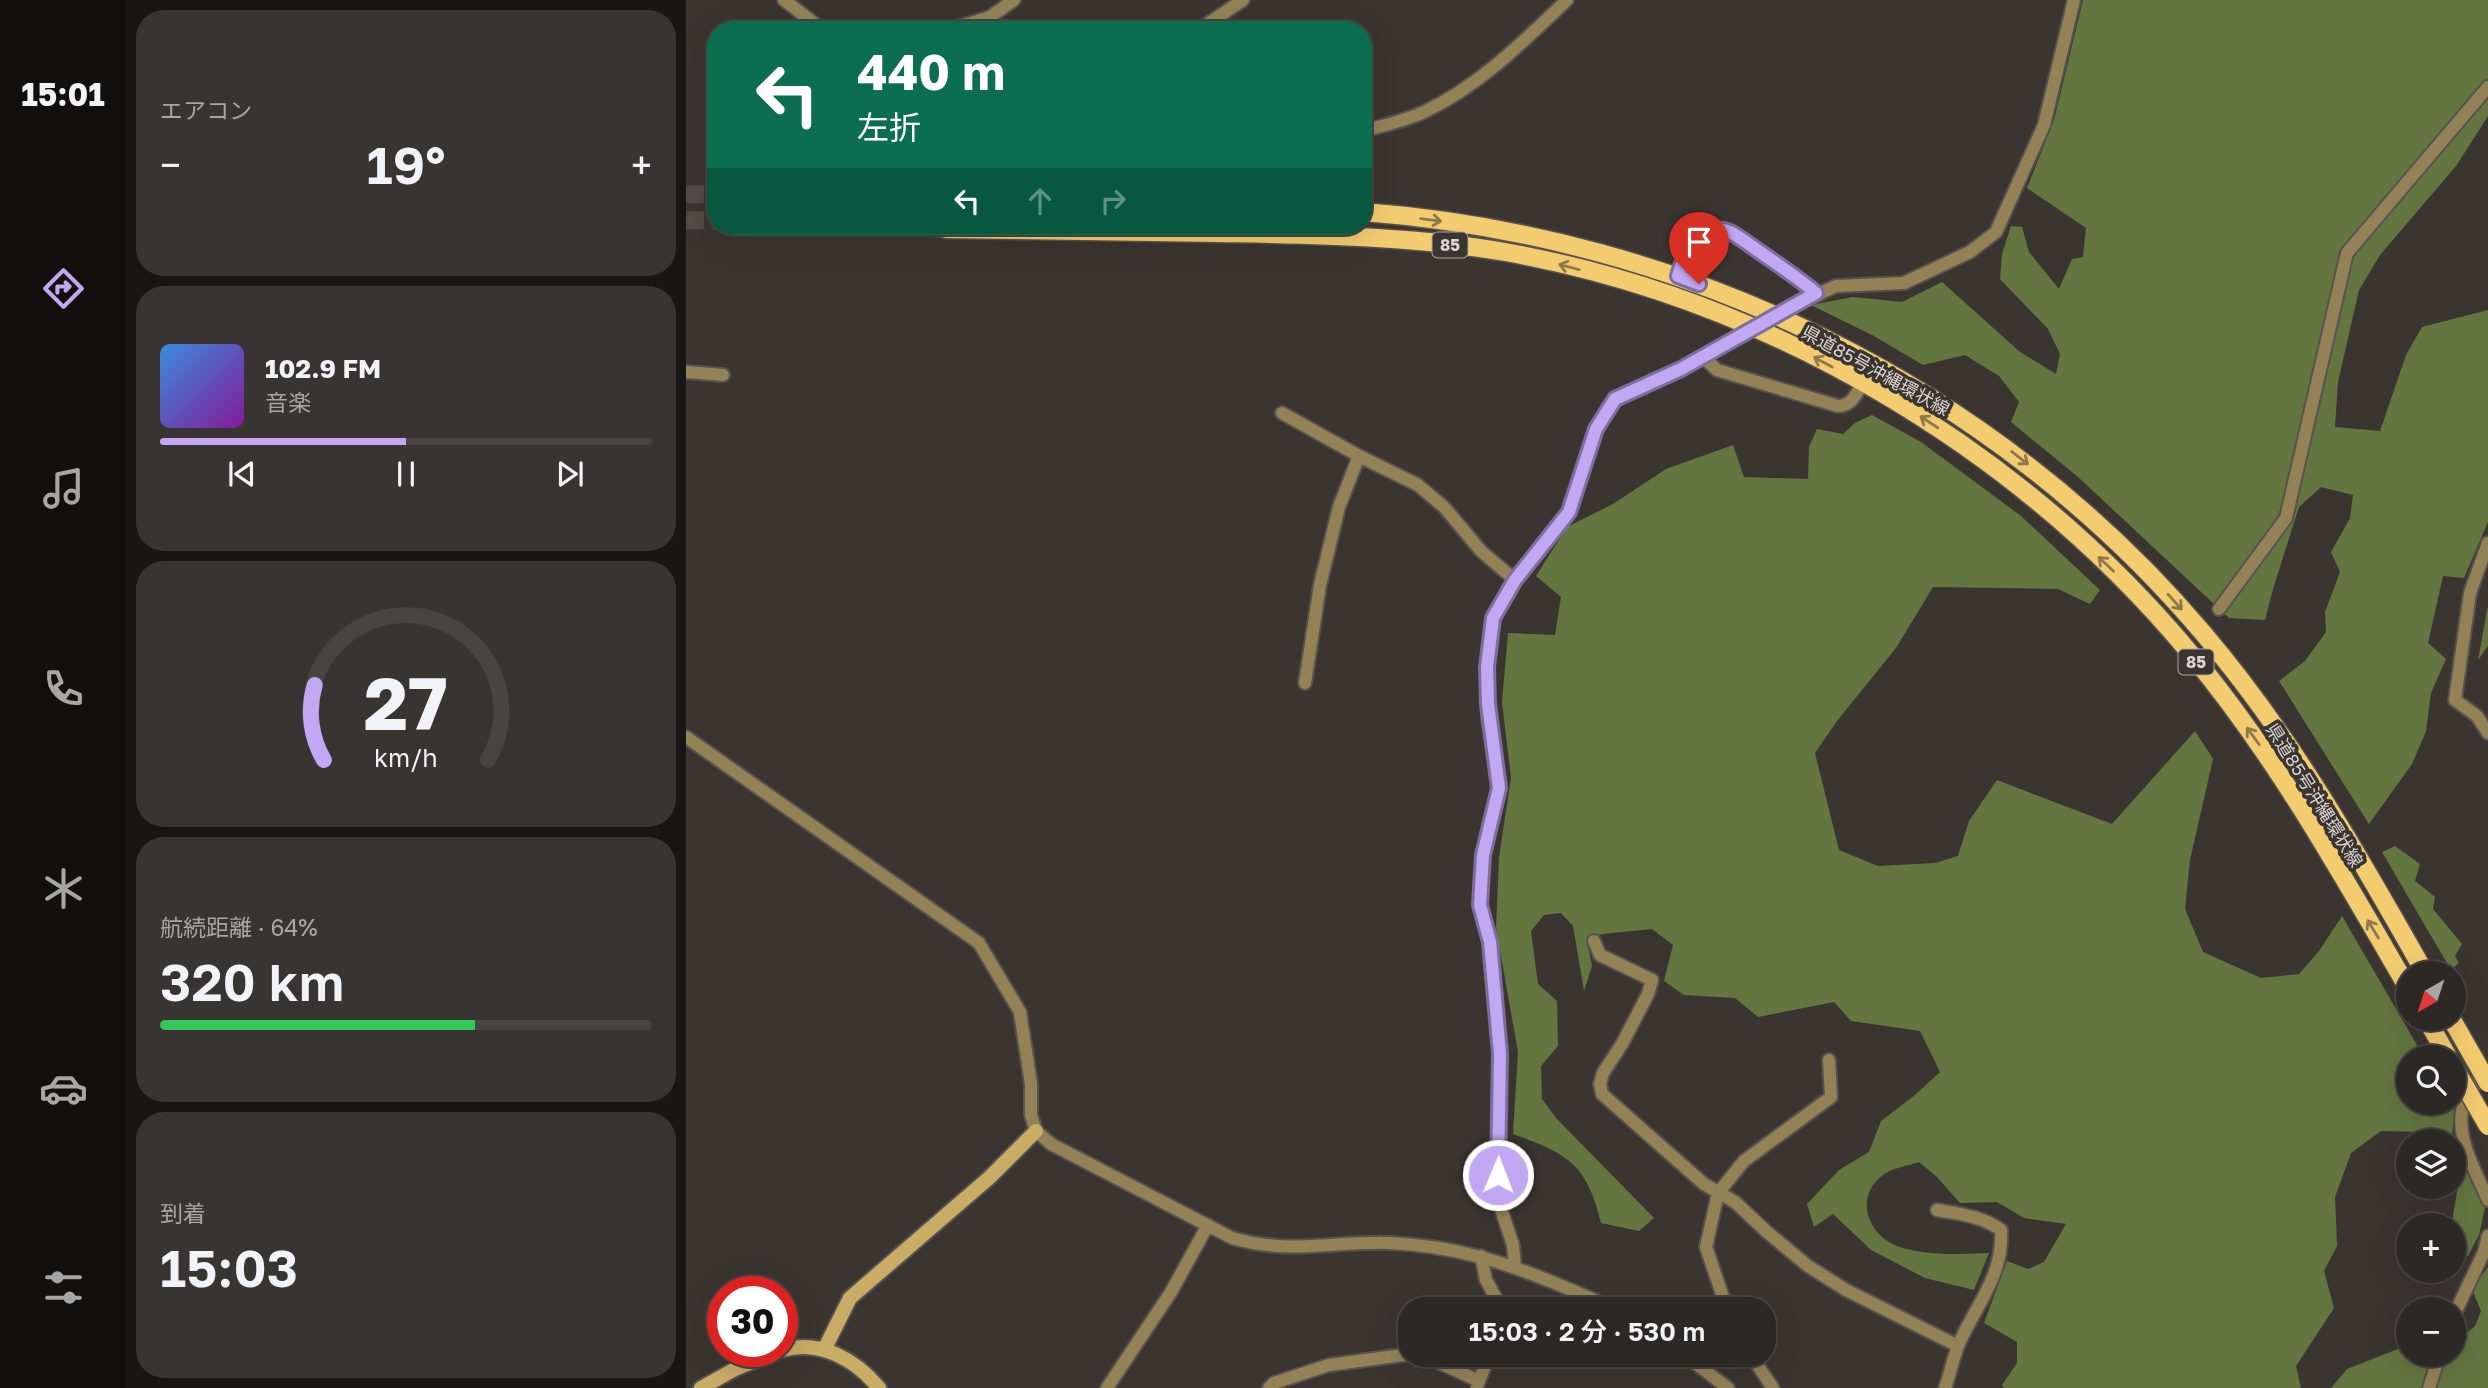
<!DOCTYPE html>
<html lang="ja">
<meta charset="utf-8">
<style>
:root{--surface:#2c2825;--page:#383432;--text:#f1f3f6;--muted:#a6a6a7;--line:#484442;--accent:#c2a8f2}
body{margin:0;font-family:"Golos Text","Noto Sans JP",sans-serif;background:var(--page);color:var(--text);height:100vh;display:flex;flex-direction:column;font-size:26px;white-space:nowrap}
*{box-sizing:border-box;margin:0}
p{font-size:23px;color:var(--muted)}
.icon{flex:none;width:38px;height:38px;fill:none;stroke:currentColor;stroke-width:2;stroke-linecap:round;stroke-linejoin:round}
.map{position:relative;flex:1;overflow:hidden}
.sheet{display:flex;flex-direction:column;gap:10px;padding:10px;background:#181614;width:560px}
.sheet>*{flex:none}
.top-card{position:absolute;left:21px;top:21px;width:665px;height:214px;border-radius:28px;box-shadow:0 7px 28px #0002,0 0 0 2px var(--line);background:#0b6e4f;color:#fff;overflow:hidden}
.needle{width:46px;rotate:219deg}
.tools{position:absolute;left:1710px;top:961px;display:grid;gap:14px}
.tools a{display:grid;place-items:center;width:70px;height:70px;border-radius:50%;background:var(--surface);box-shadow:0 7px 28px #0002,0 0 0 2px var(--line);font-size:35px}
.speed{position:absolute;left:21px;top:1276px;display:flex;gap:14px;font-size:35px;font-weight:700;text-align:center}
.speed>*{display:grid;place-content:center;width:91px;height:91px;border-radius:50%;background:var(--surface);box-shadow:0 7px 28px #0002,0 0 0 2px var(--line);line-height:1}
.speed .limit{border:10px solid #d22;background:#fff;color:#111}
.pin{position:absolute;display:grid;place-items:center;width:60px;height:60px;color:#fff;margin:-72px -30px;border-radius:50% 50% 50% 0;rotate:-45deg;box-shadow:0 0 7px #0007}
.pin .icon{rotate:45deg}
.me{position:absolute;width:77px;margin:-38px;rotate:1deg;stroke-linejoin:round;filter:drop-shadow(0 0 5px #0008)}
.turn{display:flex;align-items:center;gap:24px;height:147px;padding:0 35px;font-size:32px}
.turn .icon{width:91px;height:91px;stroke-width:2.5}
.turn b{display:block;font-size:49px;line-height:60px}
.lanes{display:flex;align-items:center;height:66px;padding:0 35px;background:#0003;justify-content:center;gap:35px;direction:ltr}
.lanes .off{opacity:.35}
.big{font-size:52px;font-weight:600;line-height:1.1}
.sheet .tile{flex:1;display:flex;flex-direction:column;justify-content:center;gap:10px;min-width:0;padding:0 24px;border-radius:28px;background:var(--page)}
.sheet .dial{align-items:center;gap:0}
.dial svg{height:182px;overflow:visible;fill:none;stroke:var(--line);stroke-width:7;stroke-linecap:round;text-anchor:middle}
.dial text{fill:var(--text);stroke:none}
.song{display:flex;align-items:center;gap:21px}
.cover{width:84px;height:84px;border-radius:10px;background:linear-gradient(135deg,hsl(210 70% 55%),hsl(290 70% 35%))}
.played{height:7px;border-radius:4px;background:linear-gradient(90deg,var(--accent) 50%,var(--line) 50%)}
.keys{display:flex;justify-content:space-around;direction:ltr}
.heat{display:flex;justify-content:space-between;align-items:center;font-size:38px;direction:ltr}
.charge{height:10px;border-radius:5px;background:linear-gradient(90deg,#34c759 64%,var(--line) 0)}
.trip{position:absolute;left:712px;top:1297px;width:378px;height:70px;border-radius:28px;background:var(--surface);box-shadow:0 7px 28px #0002,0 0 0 2px var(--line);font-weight:600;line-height:70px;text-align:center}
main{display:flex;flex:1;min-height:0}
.dock{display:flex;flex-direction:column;width:126px;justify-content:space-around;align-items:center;background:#12100f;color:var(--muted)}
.dock .icon{width:49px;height:49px}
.dock .on{color:var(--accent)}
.dock b{font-size:32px;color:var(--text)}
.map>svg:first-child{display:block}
.forest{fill:#637640}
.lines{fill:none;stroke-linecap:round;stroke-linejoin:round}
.primary-tunnel{stroke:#534d49;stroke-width:18;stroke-dasharray:18 9;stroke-linecap:butt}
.street-casing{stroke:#58524e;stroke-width:16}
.secondary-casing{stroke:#58524e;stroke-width:18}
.primary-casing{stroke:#58524e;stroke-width:21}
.street{stroke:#948257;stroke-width:12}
.secondary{stroke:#c9ac66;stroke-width:14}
.primary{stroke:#f3cc70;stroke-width:18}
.street-bridge-casing{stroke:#58524e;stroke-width:16;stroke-linecap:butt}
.primary-bridge-casing{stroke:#58524e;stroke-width:21;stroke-linecap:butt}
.street-bridge{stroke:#948257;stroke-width:12}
.primary-bridge{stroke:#f3cc70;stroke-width:18}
.oneway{stroke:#8e794d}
.route-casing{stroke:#7e6d9d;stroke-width:18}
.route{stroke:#c2a8f2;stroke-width:12}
.labels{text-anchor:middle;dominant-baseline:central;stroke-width:7;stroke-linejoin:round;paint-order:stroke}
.shield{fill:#3b3531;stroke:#aaa6a3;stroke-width:2}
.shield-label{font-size:16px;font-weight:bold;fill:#dad6d4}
.street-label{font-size:18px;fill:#dad6d4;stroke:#3b3531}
</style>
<main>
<nav class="dock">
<b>15:01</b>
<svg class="icon on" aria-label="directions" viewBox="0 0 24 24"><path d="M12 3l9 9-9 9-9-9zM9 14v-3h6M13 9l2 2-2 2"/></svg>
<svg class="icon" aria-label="music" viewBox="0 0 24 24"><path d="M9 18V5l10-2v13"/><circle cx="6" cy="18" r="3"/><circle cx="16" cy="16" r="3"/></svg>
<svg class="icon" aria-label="phone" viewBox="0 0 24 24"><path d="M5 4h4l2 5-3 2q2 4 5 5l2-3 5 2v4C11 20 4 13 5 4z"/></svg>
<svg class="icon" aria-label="climate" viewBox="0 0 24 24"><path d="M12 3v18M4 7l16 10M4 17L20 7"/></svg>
<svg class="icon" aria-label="car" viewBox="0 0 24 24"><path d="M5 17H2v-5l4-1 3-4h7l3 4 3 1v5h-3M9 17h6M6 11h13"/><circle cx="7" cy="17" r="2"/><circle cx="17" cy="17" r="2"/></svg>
<svg class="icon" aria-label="filters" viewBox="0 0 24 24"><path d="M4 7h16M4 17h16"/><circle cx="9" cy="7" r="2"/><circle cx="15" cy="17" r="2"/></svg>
</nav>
<section class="sheet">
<div class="tile"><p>エアコン</p>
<div class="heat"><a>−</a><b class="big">19°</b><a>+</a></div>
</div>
<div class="tile">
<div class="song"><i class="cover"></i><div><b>102.9 FM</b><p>音楽</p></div></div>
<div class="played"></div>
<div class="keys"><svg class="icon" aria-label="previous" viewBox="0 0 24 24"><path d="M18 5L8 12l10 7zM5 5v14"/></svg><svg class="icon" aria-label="pause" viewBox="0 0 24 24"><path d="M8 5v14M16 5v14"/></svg><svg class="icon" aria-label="next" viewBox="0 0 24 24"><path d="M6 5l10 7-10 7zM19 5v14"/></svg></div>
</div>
<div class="tile dial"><svg viewBox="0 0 100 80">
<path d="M14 69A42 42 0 1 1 86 69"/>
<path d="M14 69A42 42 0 0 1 10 36" stroke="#c2a8f2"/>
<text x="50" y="56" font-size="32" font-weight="700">27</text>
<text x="50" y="72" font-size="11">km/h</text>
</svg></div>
<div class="tile"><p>航続距離 · 64%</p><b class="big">320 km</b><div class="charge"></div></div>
<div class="tile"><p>到着</p><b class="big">15:03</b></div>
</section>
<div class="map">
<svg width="1802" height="1388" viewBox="0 0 1802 1388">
<rect width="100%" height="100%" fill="#3b3531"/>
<!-- forest -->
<path class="forest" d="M1397,0H1802V116L1770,166L1694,255L1673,290L1652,382L1649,427L1694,431L1720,355L1736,327L1802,310V522L1778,578L1757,576L1742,643L1760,659L1745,693L1740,731L1726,764L1683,824L1593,681L1619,661L1640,632L1639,612L1654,572L1645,552L1664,518L1667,495L1635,487L1613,507L1587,589L1579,620L1543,618L1392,477L1325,422L1333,402L1313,376L1279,355L1237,365L1188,336L1125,305L1167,297L1216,302L1256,282L1334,352L1370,374L1374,354L1362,329L1314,279L1316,254L1325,226L1336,227L1343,252L1373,289L1386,259L1397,257L1400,228L1341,188L1368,120Z
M1186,415L1235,442L1335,516L1414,590L1404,604L1372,589L1247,587L1210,648L1151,721L1129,753L1153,850L1192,866L1249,863L1272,856L1283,821L1311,780L1426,824L1509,731L1527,759L1504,860L1499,909L1517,952L1575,978L1613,974L1633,951L1656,916L1738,1057H1722V1102L1764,1103L1768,1110L1766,1141H1747L1735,1132L1695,1131L1665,1153L1649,1197L1651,1246L1638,1271L1648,1308L1610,1366L1615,1388H1318L1316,1385L1331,1363V1342L1298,1323L1321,1261L1342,1269L1358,1262L1380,1224L1338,1218L1311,1202L1274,1203L1250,1176L1233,1162C1222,1166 1206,1168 1197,1175C1166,1198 1183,1239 1217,1248C1245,1256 1274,1254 1303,1253L1288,1290L1239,1278L1185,1250L1147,1214L1128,1227L1121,1204L1153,1170L1183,1152L1195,1121L1229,1095L1254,1072L1234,1031L1165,1021L1148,1002L1072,1017L1049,998L998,995L978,981L987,945L966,929L916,934L901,940L906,966L898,991L887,926L875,913L858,915L845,931L852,984L871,1001L872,1046L855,1066L856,1099L871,1119L968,1218L953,1231L915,1223C901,1164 882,1154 827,1134L832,1052L810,928L813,857L825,778L816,702L822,633L869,635L875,597L850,576L881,527L927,504L980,469L1047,445L1058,477L1122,479L1123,447L1131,429L1157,434L1169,423Z
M1802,607V646L1792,660L1801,610Z
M1709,846L1734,864L1729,881L1749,897L1747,909L1776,944L1769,956L1773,963L1765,970L1696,852Z
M1768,1146L1799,1207L1793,1235L1782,1256L1768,1244L1767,1215L1773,1181L1768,1169Z
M1802,1267V1388H1747L1760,1355L1768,1354V1344L1789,1326L1795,1311L1786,1289Z
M1722,1345V1354L1745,1355L1735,1388H1645L1661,1369Z"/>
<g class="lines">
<!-- primary-tunnel -->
<path class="primary-tunnel" d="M0,194L30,195
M0,220L30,221
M188,226L260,229"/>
<!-- street casing -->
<g class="street-casing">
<path id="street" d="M98,0L137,30
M517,27L557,0
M262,30L304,17L328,0
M677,131C698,125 720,121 740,111C794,85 838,41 881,0
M992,276C998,256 1014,220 1042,232C1053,237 1063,245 1074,252C1093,265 1112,278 1130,293
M1111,304L1150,286L1218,283L1284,252L1310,232L1358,125L1388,0
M1017,357L1031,370L1152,406C1166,406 1170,394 1177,383
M0,372L37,375
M596,413L673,456L732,485L758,507L795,551L829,580
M1802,543L1784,593L1769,700L1791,716L1802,733
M1533,609L1600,518L1661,253L1802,87
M619,683L634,585L653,507L673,456
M0,737L293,943L334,1012L345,1084V1115L350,1131L365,1144L546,1238C604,1255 646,1241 704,1243C769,1246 819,1262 878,1287C895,1294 912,1301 927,1309
M908,941L914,955L966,980L962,994L936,1044L917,1073L914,1084L916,1094L1018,1184L1049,1202L1081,1232L1122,1266L1160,1290L1272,1346
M1802,1069C1792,1080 1778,1096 1776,1111C1771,1141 1791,1174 1802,1200
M1251,1210C1274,1214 1296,1216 1315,1230C1318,1276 1289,1306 1272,1346C1267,1359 1264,1374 1259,1388
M795,1256L800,1280L816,1309
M829,1266L827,1245L812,1200L814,1053L804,942L794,905L797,855L813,788L802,719L801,667L807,618L829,580L882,512L910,429L929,399L995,369L1034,347
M1041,1309L1020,1247L1032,1193L1058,1161L1145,1097L1143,1060
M1768,1315L1798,1252L1802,1236
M726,1354L745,1359L793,1381
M997,1354L1042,1388
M1064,1354L1087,1388
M791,1386L804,1354
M421,1388L485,1292L522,1225
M583,1388L588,1383L643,1365L724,1354
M1743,1388L1754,1354"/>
</g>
<!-- secondary casing -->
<g class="secondary-casing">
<path id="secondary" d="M96,1350C134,1339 170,1360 193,1388
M138,1350L164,1298L304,1177L350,1131
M15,1388L49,1369L92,1351"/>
</g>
<!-- primary casing -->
<g class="primary-casing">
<path id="primary" d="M677,212C999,236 1308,386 1517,633C1605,736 1673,856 1739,973
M260,229C351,230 443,232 535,233C630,235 726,236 819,252C1083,299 1333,448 1504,653C1590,756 1655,873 1722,988
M1740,1018L1762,1057"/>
</g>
<!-- street -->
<use href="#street" class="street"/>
<!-- secondary -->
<use href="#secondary" class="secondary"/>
<!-- primary -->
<use href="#primary" class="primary"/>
<!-- street-bridge casing -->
<g class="street-bridge-casing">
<path id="street-bridge" d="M1034,347L1111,304"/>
</g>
<!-- primary-bridge casing -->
<g class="primary-bridge-casing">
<path id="primary-bridge" d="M1765,1018L1802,1083
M1768,1067L1802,1126"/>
</g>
<!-- street-bridge -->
<use href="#street-bridge" class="street-bridge"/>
<!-- primary-bridge -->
<use href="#primary-bridge" class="primary-bridge"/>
</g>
<!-- one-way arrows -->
<defs><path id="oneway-shaft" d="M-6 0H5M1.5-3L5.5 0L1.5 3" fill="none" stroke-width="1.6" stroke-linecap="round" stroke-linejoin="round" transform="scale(1.75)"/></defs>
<g class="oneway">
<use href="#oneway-shaft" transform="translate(745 220) rotate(7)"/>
<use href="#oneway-shaft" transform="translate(883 267) rotate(-165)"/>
<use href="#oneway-shaft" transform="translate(1137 362) rotate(-152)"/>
<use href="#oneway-shaft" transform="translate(1243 422) rotate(-147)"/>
<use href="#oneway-shaft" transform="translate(1334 458) rotate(38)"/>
<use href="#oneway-shaft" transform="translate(1420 564) rotate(-136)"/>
<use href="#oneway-shaft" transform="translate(1489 602) rotate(48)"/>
<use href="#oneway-shaft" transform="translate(1567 736) rotate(-126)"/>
<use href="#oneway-shaft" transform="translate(1687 929) rotate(-121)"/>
</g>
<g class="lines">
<!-- route casing -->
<g class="route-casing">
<path id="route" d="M812,1175L814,1054L804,942L794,905L797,855L813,788L802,704L801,667L807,618L829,580L883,512L910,429L929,399L995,369L1130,293C1112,278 1093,265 1074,252C1063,245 1049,232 1037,230C1010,227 998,255 992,276L1013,284"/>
</g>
<!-- route -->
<use href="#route" class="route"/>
</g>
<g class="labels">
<!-- shield labels -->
<g class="shield">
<rect x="746.5" y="232.5" width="35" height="25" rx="5"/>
<rect x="1492.5" y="649.5" width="35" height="25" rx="5"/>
</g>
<g class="shield-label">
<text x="764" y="245">85</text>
<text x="1510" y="662">85</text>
</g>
<!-- street labels -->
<g class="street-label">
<text transform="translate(1190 370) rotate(29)">県道85号沖縄環状線</text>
<text transform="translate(1629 795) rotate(58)">県道85号沖縄環状線</text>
</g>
</g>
</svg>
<div class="tools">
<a><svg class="needle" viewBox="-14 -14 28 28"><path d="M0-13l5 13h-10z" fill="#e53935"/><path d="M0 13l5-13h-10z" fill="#a6a6a7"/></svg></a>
<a><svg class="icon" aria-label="search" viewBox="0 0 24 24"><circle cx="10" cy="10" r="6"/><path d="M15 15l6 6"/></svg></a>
<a><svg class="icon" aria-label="layers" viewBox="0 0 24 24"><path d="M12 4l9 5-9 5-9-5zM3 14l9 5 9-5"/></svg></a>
<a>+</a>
<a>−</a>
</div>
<div class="speed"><div class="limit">30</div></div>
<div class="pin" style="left:1013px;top:284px;background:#d93025"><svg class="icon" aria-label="arrive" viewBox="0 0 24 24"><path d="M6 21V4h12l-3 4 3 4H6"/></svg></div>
<svg class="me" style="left:812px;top:1175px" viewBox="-20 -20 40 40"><circle r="17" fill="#c2a8f2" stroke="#fff" stroke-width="3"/><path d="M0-11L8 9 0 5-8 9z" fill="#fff"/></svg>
<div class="trip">15:03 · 2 分 · 530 m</div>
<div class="top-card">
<div class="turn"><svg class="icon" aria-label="left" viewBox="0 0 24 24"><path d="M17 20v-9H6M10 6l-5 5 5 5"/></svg><div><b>440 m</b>左折</div></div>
<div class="lanes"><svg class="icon" aria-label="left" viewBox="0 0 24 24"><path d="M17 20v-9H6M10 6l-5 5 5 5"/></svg><svg class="icon off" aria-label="ahead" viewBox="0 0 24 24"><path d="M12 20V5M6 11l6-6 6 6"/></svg><svg class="icon off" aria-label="right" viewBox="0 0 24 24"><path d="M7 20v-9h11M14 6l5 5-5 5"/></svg></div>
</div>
</div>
</main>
